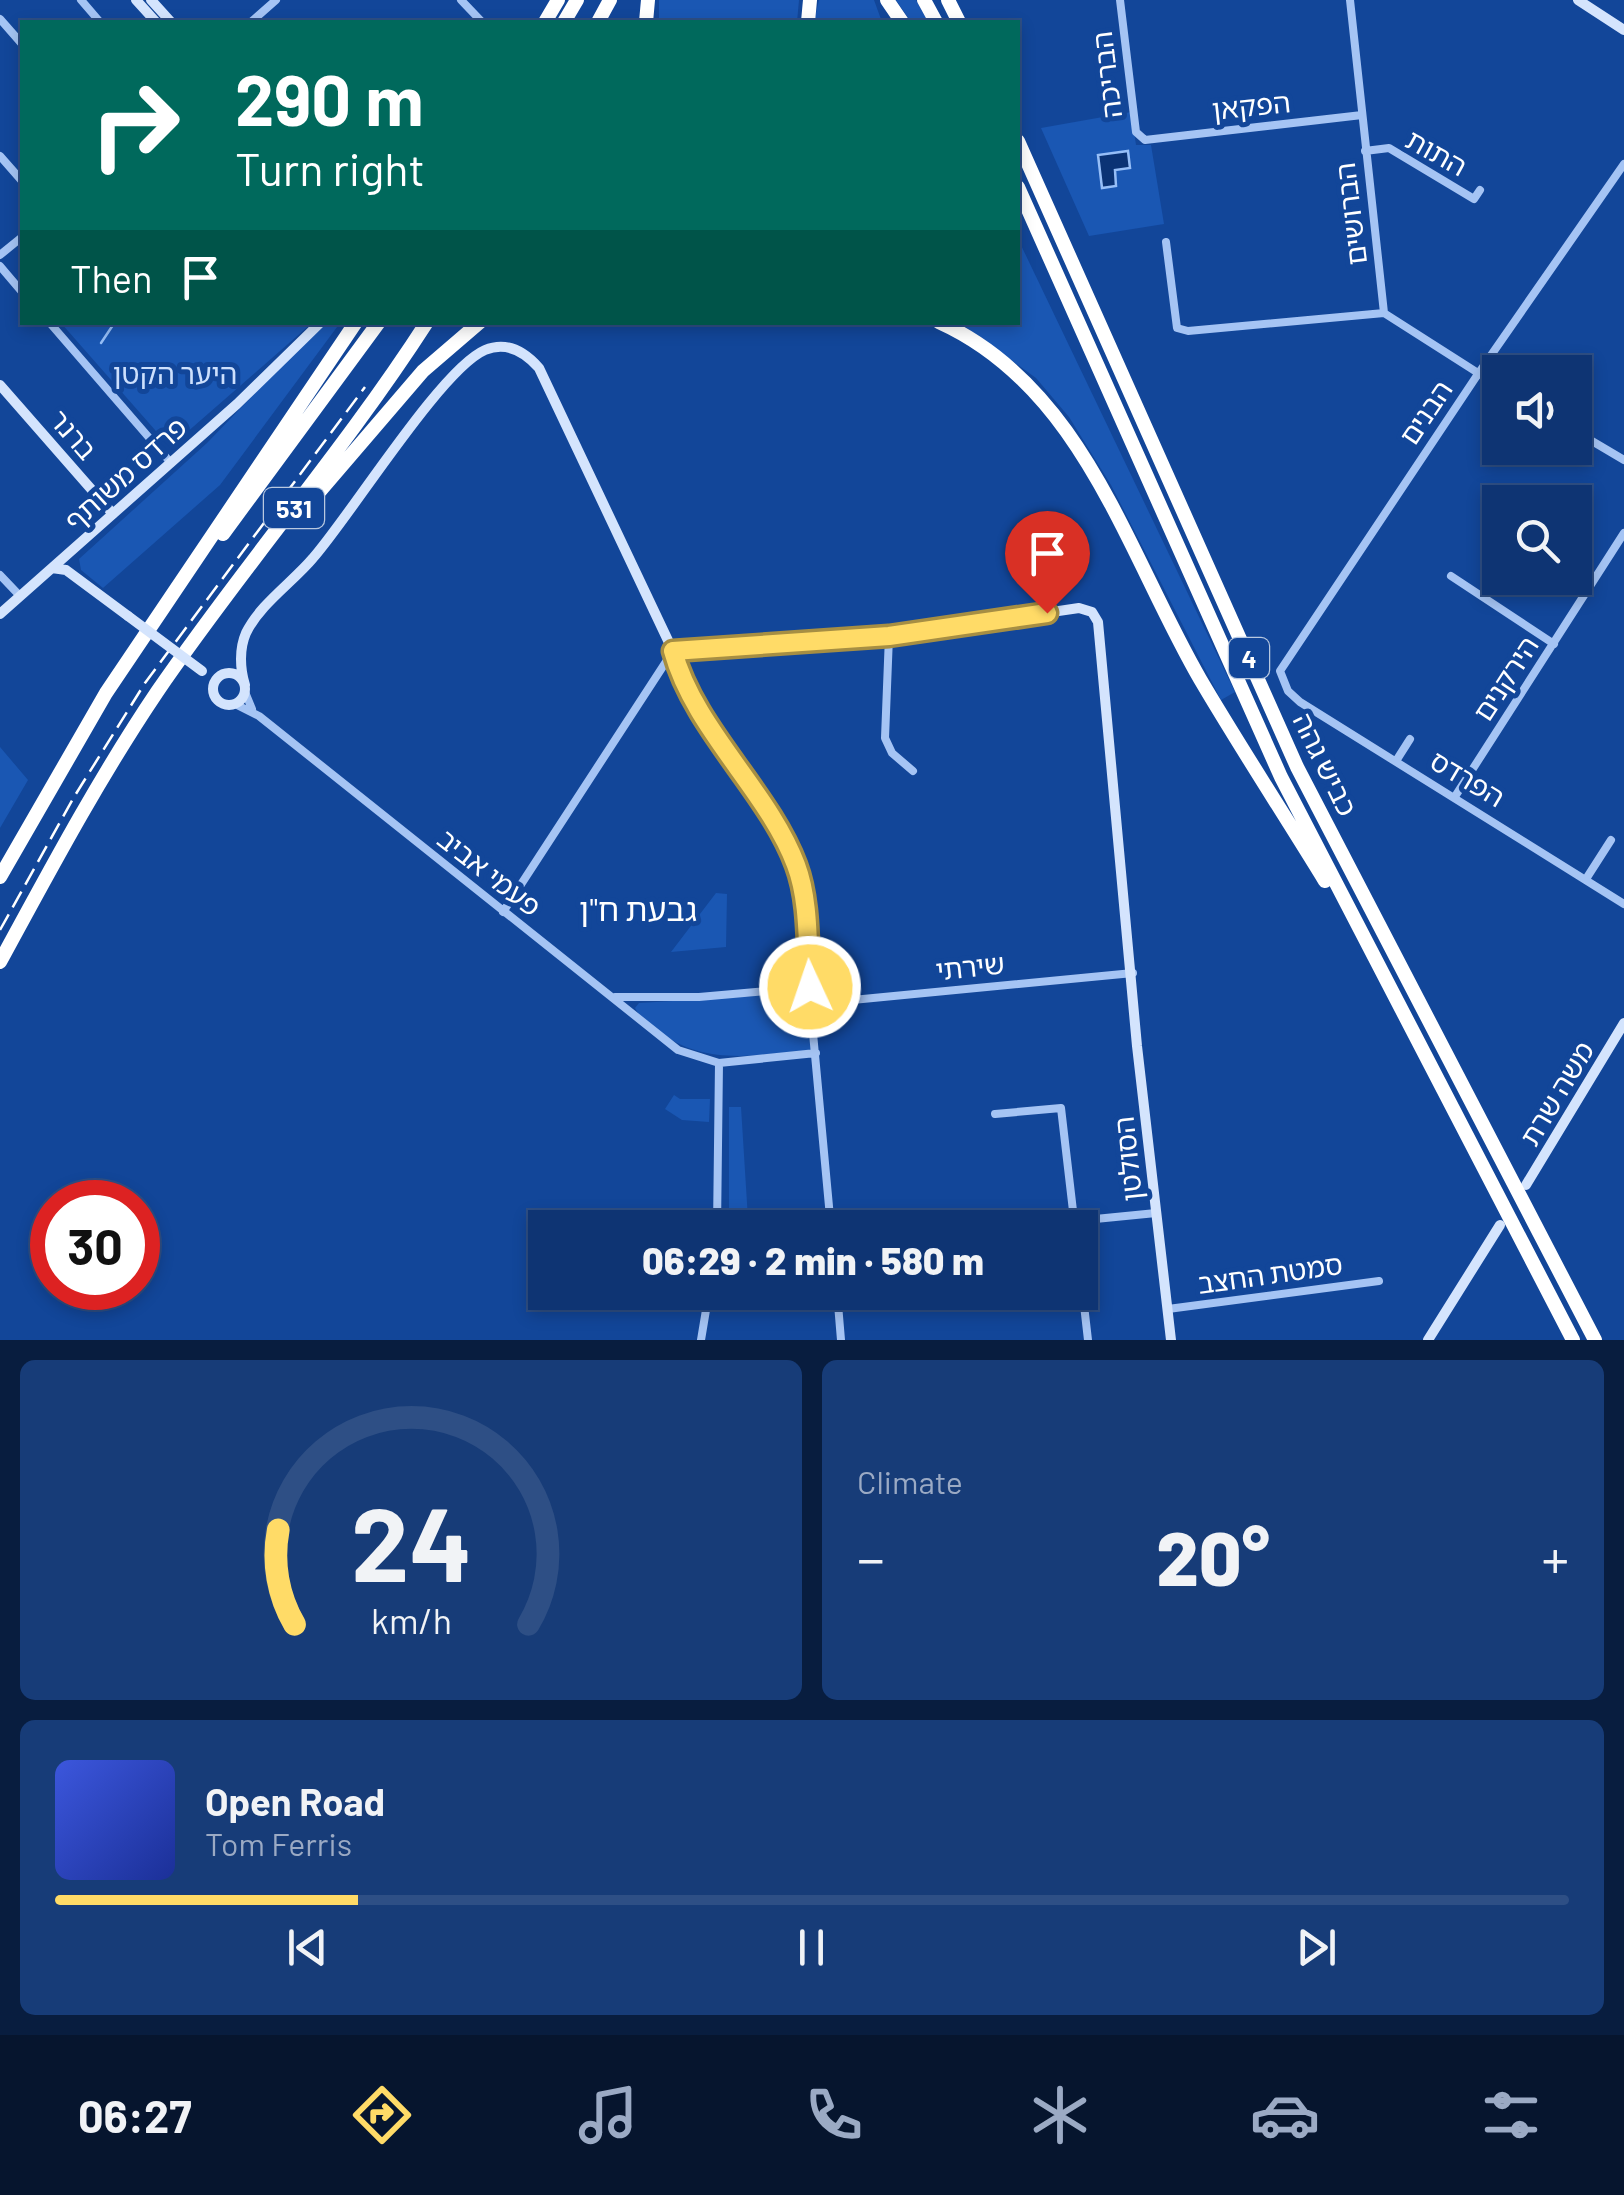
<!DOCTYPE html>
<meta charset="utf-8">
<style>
:root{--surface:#0e3473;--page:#173c78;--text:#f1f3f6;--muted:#9baac4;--line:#2e4f85;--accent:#ffdb67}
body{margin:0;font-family:Barlow,"Noto Sans Hebrew",sans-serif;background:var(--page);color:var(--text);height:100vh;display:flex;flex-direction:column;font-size:38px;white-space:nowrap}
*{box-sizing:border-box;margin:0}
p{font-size:32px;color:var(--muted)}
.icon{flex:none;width:55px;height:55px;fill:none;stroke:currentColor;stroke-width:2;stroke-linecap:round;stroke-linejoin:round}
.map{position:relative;height:1340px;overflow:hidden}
.sheet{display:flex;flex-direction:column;gap:20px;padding:20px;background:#081d3f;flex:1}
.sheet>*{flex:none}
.guide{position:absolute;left:20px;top:20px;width:1000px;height:305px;border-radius:0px;box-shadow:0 5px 15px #0003,0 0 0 2px var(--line);background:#00695c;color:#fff;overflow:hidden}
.controls{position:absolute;left:1482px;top:355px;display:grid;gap:20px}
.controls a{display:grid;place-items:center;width:110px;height:110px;border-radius:0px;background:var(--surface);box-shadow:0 5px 15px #0003,0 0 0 2px var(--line);font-size:50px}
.speed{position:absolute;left:30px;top:1180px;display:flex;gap:20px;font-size:50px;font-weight:700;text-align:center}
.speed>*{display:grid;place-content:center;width:130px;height:130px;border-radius:50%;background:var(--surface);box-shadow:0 5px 15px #0003,0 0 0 2px var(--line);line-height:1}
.speed .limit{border:15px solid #d22;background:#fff;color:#111}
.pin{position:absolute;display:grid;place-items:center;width:85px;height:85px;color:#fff;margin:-102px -42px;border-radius:50% 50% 50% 0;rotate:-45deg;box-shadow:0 0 10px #0007}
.pin .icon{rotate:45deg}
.me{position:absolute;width:110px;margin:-55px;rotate:357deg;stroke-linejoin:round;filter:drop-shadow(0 0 8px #0008)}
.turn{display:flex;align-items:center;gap:35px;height:210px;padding:0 50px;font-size:45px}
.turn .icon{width:130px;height:130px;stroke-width:2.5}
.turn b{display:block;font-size:70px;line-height:85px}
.then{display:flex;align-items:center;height:95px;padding:0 50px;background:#0003;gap:20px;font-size:38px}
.big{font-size:75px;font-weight:800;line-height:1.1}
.sheet .widget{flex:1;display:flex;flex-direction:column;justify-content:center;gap:15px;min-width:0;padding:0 35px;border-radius:15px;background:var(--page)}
.sheet .dial{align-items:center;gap:0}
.dial svg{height:260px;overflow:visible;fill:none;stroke:var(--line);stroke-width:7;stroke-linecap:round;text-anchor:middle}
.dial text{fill:var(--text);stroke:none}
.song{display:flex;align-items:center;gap:30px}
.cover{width:120px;height:120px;border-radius:15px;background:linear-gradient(135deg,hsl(230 70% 55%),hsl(230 70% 35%))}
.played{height:10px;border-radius:5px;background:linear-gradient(90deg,var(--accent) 20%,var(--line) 20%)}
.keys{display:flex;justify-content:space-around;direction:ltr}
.heat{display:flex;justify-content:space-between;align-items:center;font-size:55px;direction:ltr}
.sheet .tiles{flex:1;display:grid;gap:20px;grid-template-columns:1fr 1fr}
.widget:last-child{grid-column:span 2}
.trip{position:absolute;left:528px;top:1210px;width:570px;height:100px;border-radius:0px;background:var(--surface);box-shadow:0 5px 15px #0003,0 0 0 2px var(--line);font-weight:800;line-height:100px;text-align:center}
.tab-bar{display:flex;height:160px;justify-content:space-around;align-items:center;background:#06152e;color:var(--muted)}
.tab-bar .icon{width:70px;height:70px}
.tab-bar .on{color:var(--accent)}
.tab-bar b{font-size:45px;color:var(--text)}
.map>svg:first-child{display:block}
.green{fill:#1a57b3}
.water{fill:#0b3375;stroke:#96bef7;stroke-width:2.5}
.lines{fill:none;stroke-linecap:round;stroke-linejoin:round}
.stream{stroke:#96bef7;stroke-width:2.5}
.street{stroke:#a5c4f4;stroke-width:8}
.secondary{stroke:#d4e4fd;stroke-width:10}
.highway{stroke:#fff;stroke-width:14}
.rail{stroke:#fff;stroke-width:2.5;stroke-dasharray:18 8;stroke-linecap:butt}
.secondary-bridge{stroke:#d4e4fd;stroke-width:10}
.route-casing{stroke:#a68e43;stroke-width:25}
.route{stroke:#ffdb67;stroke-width:18}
.labels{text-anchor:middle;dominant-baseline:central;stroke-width:10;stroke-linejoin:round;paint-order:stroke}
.shield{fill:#124699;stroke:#b8c8e0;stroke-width:2.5}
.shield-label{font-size:25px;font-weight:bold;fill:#fff}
.street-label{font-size:28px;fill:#fff;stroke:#124699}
.park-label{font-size:28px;fill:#cde0fd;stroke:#124699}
.quarter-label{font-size:32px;fill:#fff;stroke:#124699}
</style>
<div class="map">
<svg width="1624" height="1340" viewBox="0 0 1624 1340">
<rect width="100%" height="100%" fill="#124699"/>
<!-- green -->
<path class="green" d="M659,0H799L797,22H659Z
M819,0H874L882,22H814Z
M896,0H916L928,22H911Z
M1131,112L1136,145H1151L1164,224L1089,236L1041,128Z
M1018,239L1235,692L1221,700L1111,485L1069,417L1036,378L960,323L1018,322Z
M61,323H312L170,447Z
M323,323H340L220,485L103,588L81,570L79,559L207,443Z
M0,747L28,780L0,828Z
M716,893L727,894L726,947L671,952Z
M806,993L811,1050C755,1055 704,1067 657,1030C649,1023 640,1018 635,1008L639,1003Z
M674,1095L680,1099H710L709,1122L682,1120L665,1109Z
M729,1107H741L748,1219L729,1220Z"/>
<!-- water -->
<path class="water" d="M1128,151L1130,168L1115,170L1116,186L1102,188L1098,155Z"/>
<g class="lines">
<!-- stream -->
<path class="stream" d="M101,343L115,322"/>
<!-- street -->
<path class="street" d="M81,0L100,22
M461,0L482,22
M1120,0L1136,132L1145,140L1362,115
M1350,0L1384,313L1500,387
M0,19L22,44
M251,22L276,0
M1365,151L1389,148L1474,199L1480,190
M0,156L22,181
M1624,164L1478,374L1280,671L1288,691L1300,702L1624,904
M1166,242L1177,328L1188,331L1384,313
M0,255L22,237
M0,266L22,292
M49,322L171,463
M1575,431L1624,460
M0,575L20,596
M1451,576L1554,644
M889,636L885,738L892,753L913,771
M673,651L703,714L798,871L831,1228
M245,692L252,709
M235,704L259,716L678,1050L719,1063L816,1053
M1396,761L1410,739
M1456,795L1624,533
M1586,879L1611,840
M503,912L673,651
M615,997H699L810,987
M811,1004L1133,973
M995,1114L1061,1108L1075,1228
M1075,1221L1156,1213
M717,1228L719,1063
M1080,1270L1088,1340
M837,1292L841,1340
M1168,1309L1379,1281
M701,1340L709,1292"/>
<!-- secondary -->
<path class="secondary" d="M136,0L156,22
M151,0L171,22
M1578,0L1624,30
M0,385L113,514
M52,568L66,570L128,616
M0,614L237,404L321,322
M213 689a16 16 0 1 1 32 0a16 16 0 1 1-32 0Z
M245,685C240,669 239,649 246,633C260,604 293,582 313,558C351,515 441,369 485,350C507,341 525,352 539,368L673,651L889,636L1079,608L1092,612L1098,622L1137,1046L1171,1340
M1526,1185L1624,1023
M1428,1340L1500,1225"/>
<!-- highway -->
<path class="highway" d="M887,0L902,22
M924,0L936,22
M948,0L959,22
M545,22L558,0
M564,22L577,0
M598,22L610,0
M646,22L648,0
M808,22L810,0
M1018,141L1297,767L1595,1340
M1018,187L1281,777L1573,1340
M939,322C1083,387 1127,553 1200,679C1240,747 1284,814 1325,881
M302,512L423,371L480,322
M223,534L379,322
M0,877L106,693L356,322
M0,962C50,870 99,778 157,692C243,566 344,451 427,322"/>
<!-- rail -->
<path class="rail" d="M0,930L74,797L145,683L365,387"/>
<!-- secondary-bridge -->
<path class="secondary-bridge" d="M128,616L202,671"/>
</g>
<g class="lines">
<!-- route casing -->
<g class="route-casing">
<path id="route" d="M810,987C807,948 810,902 796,865C769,792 694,729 673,651L889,636L1047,613"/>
</g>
<!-- route -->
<use href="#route" class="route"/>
</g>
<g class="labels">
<!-- shield labels -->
<g class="shield">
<rect x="264" y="488" width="60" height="40" rx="8"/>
<rect x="1229" y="638" width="40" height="40" rx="8"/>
</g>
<g class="shield-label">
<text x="294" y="508">531</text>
<text x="1249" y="658">4</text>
</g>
<!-- street labels -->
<g class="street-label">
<text transform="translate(1106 75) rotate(-97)">הבריכה</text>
<text transform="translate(1251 105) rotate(-6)">הפקאן</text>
<text transform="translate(1437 152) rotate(29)">התות</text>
<text transform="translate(1350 214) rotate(-97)">הברושים</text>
<text transform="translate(1425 412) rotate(-56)">הבנים</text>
<text transform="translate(74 434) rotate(49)">ברנר</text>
<text transform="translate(125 473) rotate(-42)">פרדס משותף</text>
<text transform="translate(1505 678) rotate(-57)">הירקנים</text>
<text transform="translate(1326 764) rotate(64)">כביש גהה</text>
<text transform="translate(1468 778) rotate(31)">הפרדס</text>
<text transform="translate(490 872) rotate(38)">פעמי אביב</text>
<text transform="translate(970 966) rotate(-6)">שירתי</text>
<text transform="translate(1556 1093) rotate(-59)">משה שרת</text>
<text transform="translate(1127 1159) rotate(-96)">הסולטן</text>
<text transform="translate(1270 1273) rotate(-8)">סמטת החצב</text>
</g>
<!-- park labels -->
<g class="park-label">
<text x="175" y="373">היער הקטן</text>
</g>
<!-- quarter labels -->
<g class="quarter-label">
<text x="638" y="908">גבעת ח"ן</text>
</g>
</g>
</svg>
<div class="controls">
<a><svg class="icon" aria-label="sound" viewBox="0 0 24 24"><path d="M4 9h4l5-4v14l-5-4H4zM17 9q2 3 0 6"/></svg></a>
<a><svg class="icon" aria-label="search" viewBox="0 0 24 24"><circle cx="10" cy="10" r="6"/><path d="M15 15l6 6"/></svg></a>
</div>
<div class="speed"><div class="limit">30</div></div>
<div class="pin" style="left:1047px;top:613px;background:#d93025"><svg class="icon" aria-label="arrive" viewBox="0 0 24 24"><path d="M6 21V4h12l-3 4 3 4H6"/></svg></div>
<svg class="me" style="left:810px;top:987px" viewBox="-20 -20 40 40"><circle r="17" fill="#ffdb67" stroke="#fff" stroke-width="3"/><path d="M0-11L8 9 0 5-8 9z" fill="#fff"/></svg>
<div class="trip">06:29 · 2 min · 580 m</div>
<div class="guide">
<div class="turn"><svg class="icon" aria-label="right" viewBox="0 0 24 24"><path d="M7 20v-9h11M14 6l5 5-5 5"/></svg><div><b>290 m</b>Turn right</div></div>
<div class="then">Then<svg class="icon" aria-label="arrive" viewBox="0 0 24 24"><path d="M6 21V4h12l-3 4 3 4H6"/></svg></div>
</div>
</div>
<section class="sheet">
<div class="tiles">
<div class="widget dial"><svg viewBox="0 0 100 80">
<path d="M14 69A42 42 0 1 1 86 69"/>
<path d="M14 69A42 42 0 0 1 9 40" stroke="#ffdb67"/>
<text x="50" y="56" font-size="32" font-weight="700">24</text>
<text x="50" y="72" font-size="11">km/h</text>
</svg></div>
<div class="widget"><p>Climate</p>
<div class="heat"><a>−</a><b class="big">20°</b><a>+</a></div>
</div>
<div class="widget">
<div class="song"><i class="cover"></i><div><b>Open Road</b><p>Tom Ferris</p></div></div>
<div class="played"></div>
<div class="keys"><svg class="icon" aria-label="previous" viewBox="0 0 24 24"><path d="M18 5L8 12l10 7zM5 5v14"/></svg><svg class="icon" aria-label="pause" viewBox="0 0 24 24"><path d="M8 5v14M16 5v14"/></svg><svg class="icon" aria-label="next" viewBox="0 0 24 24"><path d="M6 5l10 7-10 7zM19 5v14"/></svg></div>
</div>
</div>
</section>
<nav class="tab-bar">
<b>06:27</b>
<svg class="icon on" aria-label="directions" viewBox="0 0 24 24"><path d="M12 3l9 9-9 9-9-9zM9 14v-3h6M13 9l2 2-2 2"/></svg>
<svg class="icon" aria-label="music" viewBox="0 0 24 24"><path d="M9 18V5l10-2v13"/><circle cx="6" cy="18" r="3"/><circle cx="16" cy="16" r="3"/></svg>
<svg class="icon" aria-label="phone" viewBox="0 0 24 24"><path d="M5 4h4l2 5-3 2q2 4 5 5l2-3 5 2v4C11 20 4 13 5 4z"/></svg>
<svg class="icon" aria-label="climate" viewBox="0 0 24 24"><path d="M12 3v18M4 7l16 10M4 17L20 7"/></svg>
<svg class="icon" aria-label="car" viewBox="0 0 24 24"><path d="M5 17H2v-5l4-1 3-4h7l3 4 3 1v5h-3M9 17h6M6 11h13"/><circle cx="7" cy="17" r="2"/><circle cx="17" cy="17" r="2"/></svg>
<svg class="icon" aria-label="filters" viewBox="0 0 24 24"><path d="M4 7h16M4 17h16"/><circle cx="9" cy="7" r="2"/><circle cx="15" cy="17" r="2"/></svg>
</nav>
